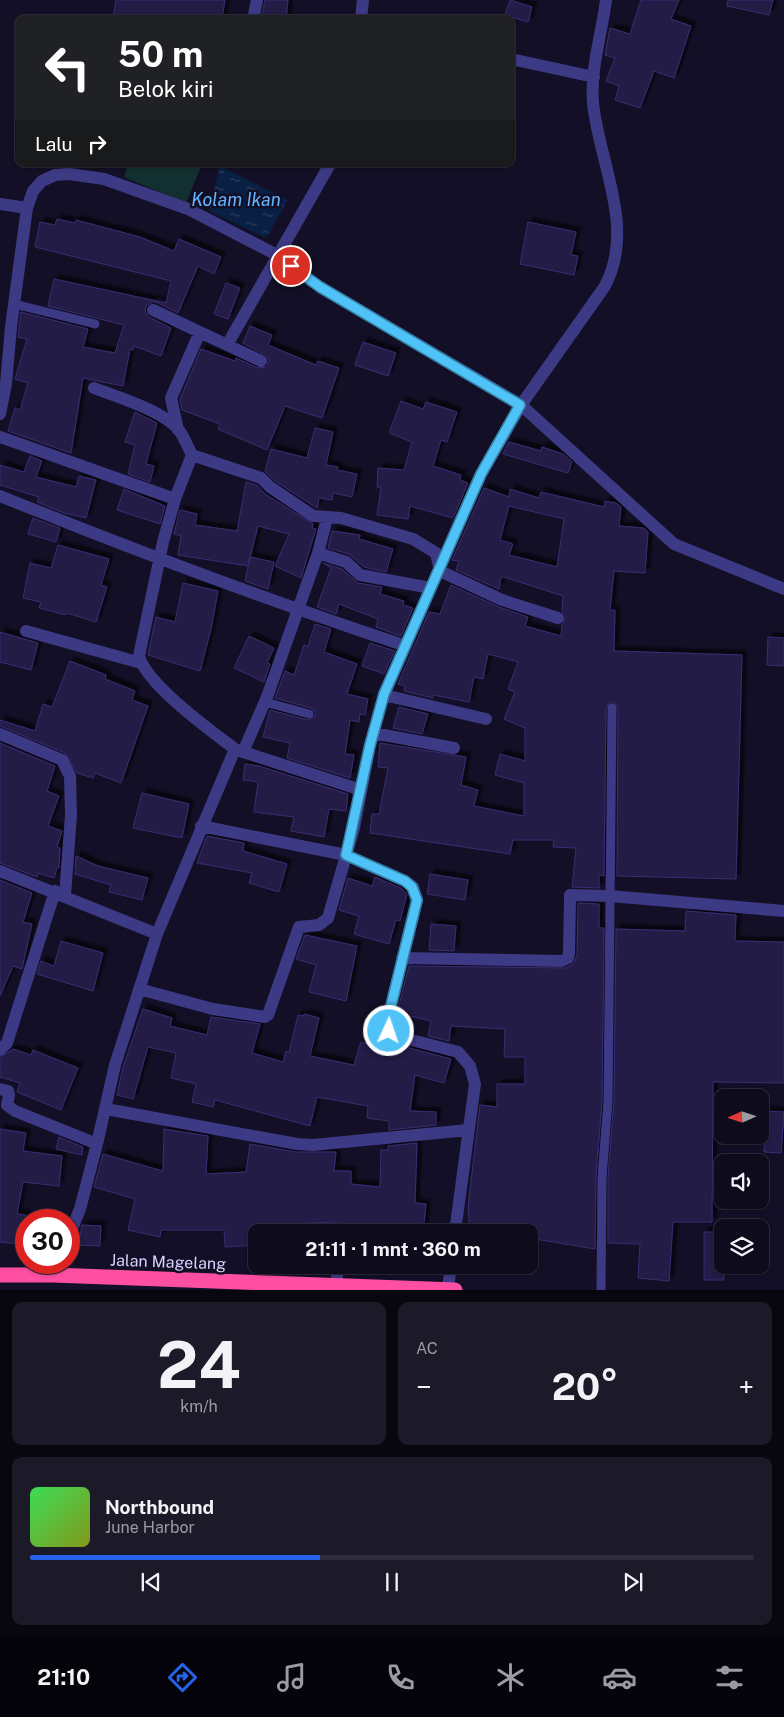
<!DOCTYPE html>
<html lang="id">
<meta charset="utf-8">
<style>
:root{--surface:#0e0b1c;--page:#1c1929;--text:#f1f3f6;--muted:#9b9ba3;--line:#2e2b3b;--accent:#2563eb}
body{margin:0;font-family:"Public Sans",sans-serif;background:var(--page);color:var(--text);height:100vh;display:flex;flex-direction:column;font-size:19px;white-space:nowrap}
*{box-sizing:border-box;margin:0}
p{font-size:16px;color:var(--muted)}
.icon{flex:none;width:28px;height:28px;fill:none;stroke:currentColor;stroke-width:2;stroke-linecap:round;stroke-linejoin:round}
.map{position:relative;height:1290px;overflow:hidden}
.panel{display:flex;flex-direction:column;gap:12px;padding:12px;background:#08060f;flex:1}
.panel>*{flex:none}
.guide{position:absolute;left:15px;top:15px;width:500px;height:152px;border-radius:10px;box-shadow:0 1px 4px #0004,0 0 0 1px var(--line);background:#202124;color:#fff;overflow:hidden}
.needle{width:32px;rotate:267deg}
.controls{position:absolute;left:714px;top:1089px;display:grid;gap:10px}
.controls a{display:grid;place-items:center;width:55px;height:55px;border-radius:10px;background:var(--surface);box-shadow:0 1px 4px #0004,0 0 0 1px var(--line);font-size:25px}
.speed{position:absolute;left:15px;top:1209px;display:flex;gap:10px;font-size:25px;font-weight:700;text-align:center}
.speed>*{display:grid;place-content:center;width:65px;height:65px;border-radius:50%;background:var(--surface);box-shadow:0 1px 4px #0004,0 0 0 1px var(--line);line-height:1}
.speed .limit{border:8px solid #d22;background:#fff;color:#111}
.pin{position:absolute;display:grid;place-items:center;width:42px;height:42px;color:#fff;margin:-21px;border:2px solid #fff;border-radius:50%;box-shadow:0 1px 5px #0007}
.me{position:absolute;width:55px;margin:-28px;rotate:3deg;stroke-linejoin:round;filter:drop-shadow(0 0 4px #0008)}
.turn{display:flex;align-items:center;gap:18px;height:105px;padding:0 20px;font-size:22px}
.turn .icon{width:65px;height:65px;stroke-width:2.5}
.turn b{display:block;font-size:35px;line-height:42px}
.then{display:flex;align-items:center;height:48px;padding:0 20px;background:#0003;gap:10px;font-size:19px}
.big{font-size:38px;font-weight:700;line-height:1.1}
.panel .widget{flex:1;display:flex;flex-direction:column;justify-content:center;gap:8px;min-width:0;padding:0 18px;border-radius:10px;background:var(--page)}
.panel .dial{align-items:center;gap:0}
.dial b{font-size:65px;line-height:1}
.song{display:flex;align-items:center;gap:15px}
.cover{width:60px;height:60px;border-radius:8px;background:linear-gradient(135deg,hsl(130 70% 55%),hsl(70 70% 35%))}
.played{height:5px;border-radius:2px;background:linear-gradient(90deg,var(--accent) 40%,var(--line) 40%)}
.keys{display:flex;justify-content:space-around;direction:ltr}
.heat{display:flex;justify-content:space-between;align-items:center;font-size:28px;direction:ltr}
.panel .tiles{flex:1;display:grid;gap:12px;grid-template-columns:1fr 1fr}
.widget:last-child{grid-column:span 2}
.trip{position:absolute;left:248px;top:1224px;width:290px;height:50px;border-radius:10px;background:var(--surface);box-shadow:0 1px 4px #0004,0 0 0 1px var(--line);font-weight:700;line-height:50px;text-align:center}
.dock{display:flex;height:80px;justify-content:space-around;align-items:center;background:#06040b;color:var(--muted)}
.dock .icon{width:35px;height:35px}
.dock .on{color:var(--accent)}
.dock b{font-size:22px;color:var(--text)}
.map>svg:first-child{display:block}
.green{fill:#12302f}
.water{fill:url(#water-ripples)}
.building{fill:#241b47;stroke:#3b2d73;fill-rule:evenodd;filter:url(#shadow)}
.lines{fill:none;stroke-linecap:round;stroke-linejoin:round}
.lane{stroke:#3d3a85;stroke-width:9}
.street{stroke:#3d3a85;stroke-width:12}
.highway{stroke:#ff4fa3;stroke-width:15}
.route-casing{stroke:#337fa1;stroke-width:12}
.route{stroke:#4fc3f7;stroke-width:9}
.labels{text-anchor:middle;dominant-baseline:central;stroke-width:5;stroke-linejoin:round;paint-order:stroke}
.street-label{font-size:16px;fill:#d9d4ff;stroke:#130f26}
.water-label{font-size:18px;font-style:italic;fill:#62b6ff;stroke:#130f26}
</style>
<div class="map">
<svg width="784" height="1290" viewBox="0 0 784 1290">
<defs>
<pattern id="water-ripples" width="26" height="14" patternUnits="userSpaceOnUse" patternTransform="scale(1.25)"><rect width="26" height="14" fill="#0a1f44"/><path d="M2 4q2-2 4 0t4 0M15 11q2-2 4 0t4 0" fill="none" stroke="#2d3f60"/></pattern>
<filter id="shadow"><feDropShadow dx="4.5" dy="-4.5" stdDeviation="1" flood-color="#0009"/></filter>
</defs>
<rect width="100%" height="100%" fill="#130f26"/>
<!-- green -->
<path class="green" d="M128,164H202L186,203L124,177Z"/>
<!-- water -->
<path class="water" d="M220,166L288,200L266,238L209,211Z"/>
<!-- building -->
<path class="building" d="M116,0H225L222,19H113Z
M265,0H288L286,19H261Z
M510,0L532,7L528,22L505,15Z
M641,0H679L671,19L691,26L674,78L654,71L640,108L615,100L619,86L606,81L615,58L605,55L610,28L630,34Z
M728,0H773L769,15L727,6Z
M57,219L75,223L76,220L140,237L174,251L179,239L221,257L214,274L198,266L178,313L156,302H152L146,306L145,311L149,317L171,328L161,356L134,346L133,350L130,349L123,386L83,378L71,453L8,431L15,408L20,410L28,383L15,379L27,339L18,337L21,312L88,329L83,347L115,353L124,325L48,306L54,279L166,303L171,281L35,247L40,222L55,225Z
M528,222L576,232L571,255L578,256L574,275L520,264Z
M226,283L240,288L228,319L214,314Z
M250,326L272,335L268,345L316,365L318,361L339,368L322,418L285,406L267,450L218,429L220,424L182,410L180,399L201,349L235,361L236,358L258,368L266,367L269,361L267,356L243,343Z
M363,342L396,353L388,376L355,365Z
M401,401L423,409L426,402L457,412L447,442L441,440L433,466L461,475L460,480L468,483L453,518L410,506L408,519L377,515L381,487H377L378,468L404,470L412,442L389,433Z
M135,412L157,423L146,464L154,466L150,482L128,474L135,445L125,442Z
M315,428L333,432L326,465L338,467L337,470L357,474L352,497L333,493L332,500L319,498L317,508L275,481L265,471L271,449L307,458Z
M509,442L541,451L542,447L563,454L572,462L568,473L503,454Z
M30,456L42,461L36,477L76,487L79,476L96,480L86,518L64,513L37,502L39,497L0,485V465L24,472Z
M246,482L257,485L265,494L313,524L312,528L316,529L301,578L275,566L289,534L258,526L248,566L178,555L181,536L174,534L180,510L197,514L195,525L237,531Z
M484,488L509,497L510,489L539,498L541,492L604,507L605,501L616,503L621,507L619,526L644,528L648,532L645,573L614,571L610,610H615L614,651L742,655L736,879L617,876L618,708L613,702L609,703L606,708L604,876L599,875V888L572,887L576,848L553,847L554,840H513L510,854L370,833L372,814H379L388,768L378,767L380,743L466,757L461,785L478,790L474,806L524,816V783L495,775L500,754L525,761V728L504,719L515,692L508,689L518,662L488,654L483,679L474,677L469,702L433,695V698L404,691L405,686L398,684L429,612L440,614L451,585L499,607L528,617L525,626L561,636L562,625L566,617L562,611L563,596L504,577L501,578L499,589L456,570L459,561L452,560ZM509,506L564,519L557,567L509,555L513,544L500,540Z
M124,489L165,506L160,524L117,510Z
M33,518L60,528L56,542L28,534Z
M332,531L360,535L359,539L393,549L386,572L364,567L349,554L328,548Z
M58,545L109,559L101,585L107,587L96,622L67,613L66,615L39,608L41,602L23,598L30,563L51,568Z
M250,557L274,562L268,589L245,581Z
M323,563L342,569L358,583L382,587L380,594L404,601L403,605L413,608L401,636L376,627L378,619L339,604L336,614L317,607L331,568Z
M183,583L218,591L211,629L200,671L148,655L156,617L175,622Z
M315,624L331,629L324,652L357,664L347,694L368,699L365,715L360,714L359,722L350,720L345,754L354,755L350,778L287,758L290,743L263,737L270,710L308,720L315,716V712L311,708L275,698L285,671L294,675L304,645L308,646Z
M0,632L38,643L31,670L0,662Z
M249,636L274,648L267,663L270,664L264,682L234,668Z
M768,637L784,638V666L767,665Z
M370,643L395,651L384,674L362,666Z
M70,661L106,675L105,679L135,691L132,700L148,706L121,783L95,773L93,778L77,773L65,753L0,726V720L35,731L43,704L52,707Z
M399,707L428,714L422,734L393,728Z
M0,743L55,766L47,791L59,796L48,826L62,831L57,847L60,848L59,868H57L54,878L38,873L37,877L0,863Z
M245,764L259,766L348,794L346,811L329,809L324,837L291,831L294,817L254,812L258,782L243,780Z
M142,793L189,804L182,838L133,828Z
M207,836L244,843L243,851L287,864L279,892L249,883L252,873L197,863Z
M76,856L98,866L148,878L142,900L109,892L111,885L75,874Z
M430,874L468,880L465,900L427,894Z
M375,877L401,888L407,894L400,921L396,920L389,944L354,934L359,916L339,910L348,878L372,886Z
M0,880L32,893L23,922L32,924L22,969L13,966L0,996Z
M578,903L599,904V928H604L602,1101L596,1177L595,1249L529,1238V1232H470L468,1207L480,1105L497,1107V1084H525V1057H504L505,1029L451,1026L449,1041L428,1036L431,1021L397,1013L409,966L565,968L574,963L577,955Z
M686,911L736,915L735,941L784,942V1083L713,1082L712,1222H673L669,1281L638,1278L640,1244L608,1243V1177L614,1101L616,929L685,931Z
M431,924L456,926L454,951L429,950Z
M305,935L357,946L346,1001L309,992L316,965L296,959Z
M61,941L103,953L93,991L37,974L41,961L54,966Z
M143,1009L172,1018L170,1026L207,1035L211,1017L260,1024L252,1053L283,1062L286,1051L289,1052L298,1015L303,1016L304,1014L319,1018L310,1056L354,1065L361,1042L377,1046L380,1037L394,1044L451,1059L444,1083L415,1075L410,1111L436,1112V1125L389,1130V1121L367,1118L368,1106L317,1097L310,1126L215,1100L213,1107L192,1102L196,1084L171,1078L176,1053L148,1047L133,1099L117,1095L123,1067Z
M13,1049L31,1055L33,1050L78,1068L61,1110L17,1092L20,1083L0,1077V1058Z
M766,1111L784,1112L781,1153L764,1152Z
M0,1129L26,1133L23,1151L62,1156L59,1186L23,1182L17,1214L26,1215V1245L0,1242Z
M164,1129L208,1136L206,1174L246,1172L250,1144L296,1152H336L334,1171H351V1184L380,1187L381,1150H388V1146L417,1143L415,1203L426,1204L423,1232L341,1229V1222L304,1223V1232H256V1245L225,1247L224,1230H161L160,1237L128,1230L135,1199L94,1187L103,1154L163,1171Z
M59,1137L83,1147L82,1155L56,1149Z
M82,1225L101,1226L100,1246L78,1245Z
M704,1232H722L724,1280H704Z"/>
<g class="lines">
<!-- lane -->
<path class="lane" d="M14,304L95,324
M265,702L309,714
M601,1290L602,1177L608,1101L612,708"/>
<!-- street -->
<path class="street" d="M253,19L257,0
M361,19L363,0
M511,59L594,77
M0,204L27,208
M153,310L261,361
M227,345L330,164
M94,388C117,397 164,411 179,430C184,437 188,447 192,455L261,478L270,487L313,516L341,518L413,539L436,553L440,571L502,600L558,618
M0,414L6,384L11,327L27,208L33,191L42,181L55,175L69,174L104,179L188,209L277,255L320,287L521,405L674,544L784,589
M178,430L171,398L200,332
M0,437L175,499
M0,496C134,550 269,601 406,646
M318,553L346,562L360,575L431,588
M26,631L141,663
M384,695L486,719
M373,733L454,748
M0,734L62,760L70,776L71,815L65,895
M237,750L361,790
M243,752L267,697L318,553L327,518
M201,826L346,855L405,881L413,887L417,900L387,1022L389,1031L396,1036L458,1052L470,1066L475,1084L455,1232
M0,871L157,934
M402,958L562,961L568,958L569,953L570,895L610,896L784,911
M139,989L213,1009L265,1017L268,1015L299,927L319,925L328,918L354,828L370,745L384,695L481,474L521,405L605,286C636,227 599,163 593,103C590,69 602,33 606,0
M0,1050L7,1043L55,891
M0,1089L8,1091L9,1095L7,1105L15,1111L97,1144
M106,1109L297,1144L313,1145L468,1130
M69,1236L80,1209L97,1144L115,1065L157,934L235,749C211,731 146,684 139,656L163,542L175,499L192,455
M337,1265V1286
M53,1275L58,1262
M448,1289L451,1265"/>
<!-- highway -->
<path class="highway" d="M0,1275H53L455,1290"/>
</g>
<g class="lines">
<!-- route casing -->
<g class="route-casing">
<path id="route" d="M291,266L320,287L520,405L481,474L384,694L370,745L346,855L405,881L412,887L417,900L387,1022L389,1031"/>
</g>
<!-- route -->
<use href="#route" class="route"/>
</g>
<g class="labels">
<!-- street labels -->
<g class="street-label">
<text transform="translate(168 1262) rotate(2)">Jalan Magelang</text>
</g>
<!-- water labels -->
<g class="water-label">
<text x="236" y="199">Kolam Ikan</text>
</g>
</g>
</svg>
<div class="controls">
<a><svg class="needle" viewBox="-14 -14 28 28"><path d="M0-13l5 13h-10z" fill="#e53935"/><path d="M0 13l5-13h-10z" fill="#9b9ba3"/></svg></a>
<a><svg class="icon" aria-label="sound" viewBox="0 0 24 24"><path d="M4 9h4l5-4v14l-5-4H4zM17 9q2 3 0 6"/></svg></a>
<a><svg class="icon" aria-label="layers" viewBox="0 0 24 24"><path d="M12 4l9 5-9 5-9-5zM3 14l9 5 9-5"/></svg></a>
</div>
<div class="speed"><div class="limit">30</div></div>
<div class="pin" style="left:291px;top:266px;background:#d93025"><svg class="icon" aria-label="arrive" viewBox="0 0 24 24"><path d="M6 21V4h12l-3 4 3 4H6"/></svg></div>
<svg class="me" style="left:389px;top:1031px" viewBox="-20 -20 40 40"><circle r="17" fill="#4fc3f7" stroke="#fff" stroke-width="3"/><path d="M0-11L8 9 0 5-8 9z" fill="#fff"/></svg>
<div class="trip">21:11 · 1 mnt · 360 m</div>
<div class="guide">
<div class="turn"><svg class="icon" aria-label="left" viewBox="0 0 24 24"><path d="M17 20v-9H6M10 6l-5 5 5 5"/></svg><div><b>50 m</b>Belok kiri</div></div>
<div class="then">Lalu<svg class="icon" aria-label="right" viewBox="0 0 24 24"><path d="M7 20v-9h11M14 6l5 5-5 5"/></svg></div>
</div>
</div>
<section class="panel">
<div class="tiles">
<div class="widget dial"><b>24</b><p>km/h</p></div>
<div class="widget"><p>AC</p>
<div class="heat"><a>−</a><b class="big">20°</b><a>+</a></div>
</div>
<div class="widget">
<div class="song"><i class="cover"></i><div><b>Northbound</b><p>June Harbor</p></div></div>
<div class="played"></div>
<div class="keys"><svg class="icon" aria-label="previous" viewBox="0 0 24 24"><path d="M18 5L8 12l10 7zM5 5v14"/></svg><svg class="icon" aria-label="pause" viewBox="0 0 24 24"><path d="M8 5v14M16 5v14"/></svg><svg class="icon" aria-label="next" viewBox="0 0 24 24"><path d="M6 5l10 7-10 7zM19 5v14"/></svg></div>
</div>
</div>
</section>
<nav class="dock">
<b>21:10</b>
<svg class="icon on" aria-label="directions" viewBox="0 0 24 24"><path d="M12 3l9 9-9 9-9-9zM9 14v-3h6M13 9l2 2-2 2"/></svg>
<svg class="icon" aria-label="music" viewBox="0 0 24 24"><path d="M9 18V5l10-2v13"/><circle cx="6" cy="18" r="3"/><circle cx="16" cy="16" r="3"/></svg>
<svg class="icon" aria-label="phone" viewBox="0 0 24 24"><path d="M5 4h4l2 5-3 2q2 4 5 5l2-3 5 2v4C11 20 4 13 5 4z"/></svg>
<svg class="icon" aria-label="climate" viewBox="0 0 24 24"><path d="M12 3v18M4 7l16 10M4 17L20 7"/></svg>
<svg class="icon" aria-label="car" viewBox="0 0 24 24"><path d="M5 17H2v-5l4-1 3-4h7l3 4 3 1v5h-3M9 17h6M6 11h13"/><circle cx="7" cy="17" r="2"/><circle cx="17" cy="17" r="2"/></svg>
<svg class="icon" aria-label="filters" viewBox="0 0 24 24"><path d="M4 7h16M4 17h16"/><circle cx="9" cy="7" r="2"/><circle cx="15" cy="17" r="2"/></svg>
</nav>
